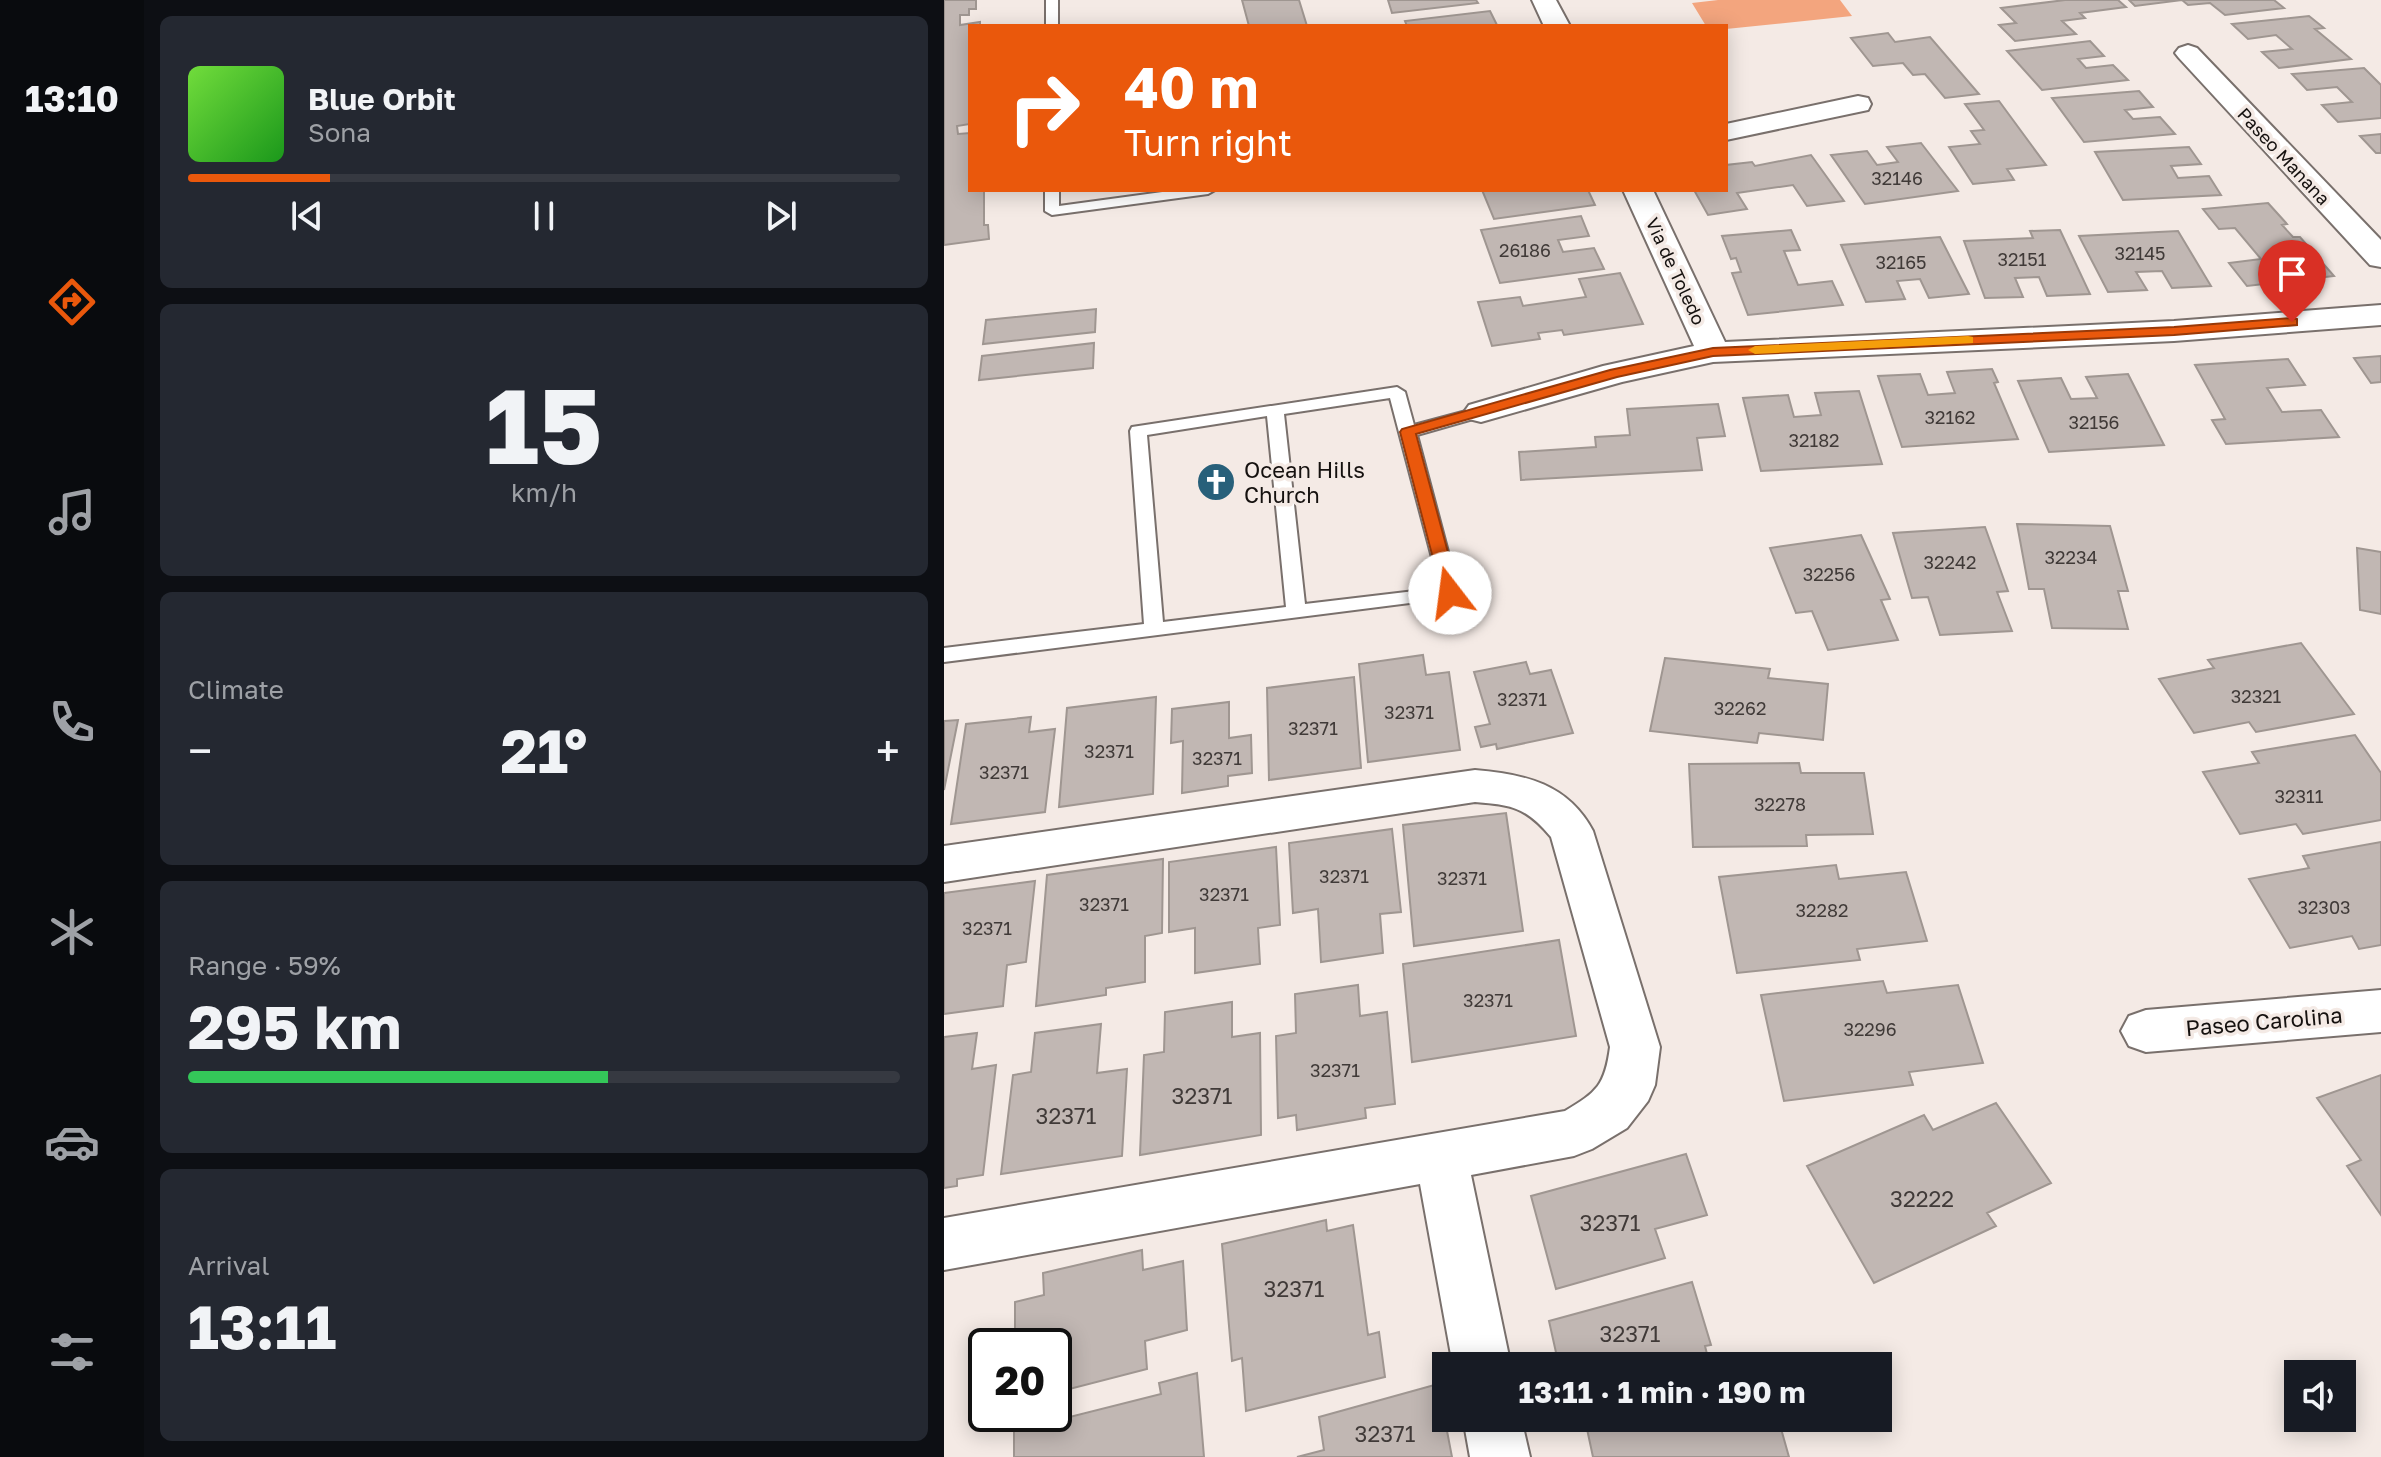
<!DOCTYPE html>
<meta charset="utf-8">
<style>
:root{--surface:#171b24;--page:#242831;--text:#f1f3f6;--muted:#9ea1a6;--line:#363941;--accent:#ea580c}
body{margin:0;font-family:"Golos Text",sans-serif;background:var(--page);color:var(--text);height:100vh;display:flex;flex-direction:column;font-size:30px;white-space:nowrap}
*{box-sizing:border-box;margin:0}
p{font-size:26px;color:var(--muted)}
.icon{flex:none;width:44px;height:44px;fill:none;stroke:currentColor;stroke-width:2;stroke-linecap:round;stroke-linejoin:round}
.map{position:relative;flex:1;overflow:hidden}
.panel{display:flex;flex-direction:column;gap:16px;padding:16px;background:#0d0f14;width:800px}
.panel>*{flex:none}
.top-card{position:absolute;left:24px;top:24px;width:760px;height:168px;border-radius:0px;box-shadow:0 4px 20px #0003;background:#ea580c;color:#fff;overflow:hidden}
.buttons{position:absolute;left:1340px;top:1360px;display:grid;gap:16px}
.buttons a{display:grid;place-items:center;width:72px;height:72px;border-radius:0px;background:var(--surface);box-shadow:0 4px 20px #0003;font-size:40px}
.speed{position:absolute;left:24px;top:1328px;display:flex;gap:16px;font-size:40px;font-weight:700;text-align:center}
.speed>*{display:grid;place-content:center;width:104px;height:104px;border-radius:50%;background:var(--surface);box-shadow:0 4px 20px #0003;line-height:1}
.speed .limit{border:4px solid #111;border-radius:12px;background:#fff;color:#111}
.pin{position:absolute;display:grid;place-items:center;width:68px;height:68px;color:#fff;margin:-82px -34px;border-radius:50% 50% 50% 0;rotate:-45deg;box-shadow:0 0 8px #0007}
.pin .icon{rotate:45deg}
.me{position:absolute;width:88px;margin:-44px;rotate:345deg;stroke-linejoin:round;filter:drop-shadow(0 0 6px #0008)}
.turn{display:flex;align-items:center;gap:28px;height:168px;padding:0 24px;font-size:36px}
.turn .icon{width:104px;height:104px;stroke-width:2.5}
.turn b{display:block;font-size:56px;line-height:68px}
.big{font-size:60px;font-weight:700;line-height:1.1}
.panel .tile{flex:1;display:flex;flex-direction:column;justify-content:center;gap:12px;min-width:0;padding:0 28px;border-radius:12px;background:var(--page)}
.panel .dial{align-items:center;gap:0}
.dial b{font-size:104px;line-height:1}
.song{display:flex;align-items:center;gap:24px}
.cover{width:96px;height:96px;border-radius:12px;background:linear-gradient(135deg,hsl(100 70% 55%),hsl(120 70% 35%))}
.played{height:8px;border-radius:4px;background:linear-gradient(90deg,var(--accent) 20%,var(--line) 20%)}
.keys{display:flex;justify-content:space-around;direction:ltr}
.heat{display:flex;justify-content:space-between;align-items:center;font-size:44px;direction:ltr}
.charge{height:12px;border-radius:6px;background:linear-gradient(90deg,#34c759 59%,var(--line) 0)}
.trip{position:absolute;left:488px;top:1352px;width:460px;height:80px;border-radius:0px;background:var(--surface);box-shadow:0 4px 20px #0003;font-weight:700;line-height:80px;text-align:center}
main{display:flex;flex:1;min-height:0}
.tabs{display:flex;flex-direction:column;width:144px;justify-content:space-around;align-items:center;background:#090b0e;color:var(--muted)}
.tabs .icon{width:56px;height:56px}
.tabs .active{color:var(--accent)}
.tabs b{font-size:36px;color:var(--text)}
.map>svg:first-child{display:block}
.green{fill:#f3a57e}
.building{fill:#c1b7b3;stroke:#9f9691;stroke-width:2}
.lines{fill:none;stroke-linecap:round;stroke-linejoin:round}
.lane-casing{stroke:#79706c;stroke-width:4}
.street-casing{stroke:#79706c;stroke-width:4}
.lane{fill:#fff;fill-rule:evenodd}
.street{fill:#fff;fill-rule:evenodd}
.route{fill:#ea580c;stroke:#983908;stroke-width:2}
.slow{fill:#f59e0b}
.labels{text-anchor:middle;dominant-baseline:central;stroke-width:7;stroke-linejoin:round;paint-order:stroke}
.far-street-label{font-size:18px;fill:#15110f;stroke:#f4eae5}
.number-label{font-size:18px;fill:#403a38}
.poi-label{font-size:22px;fill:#15110f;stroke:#f4eae5;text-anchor:start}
.street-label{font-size:22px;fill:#15110f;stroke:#f4eae5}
.near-number-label{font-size:22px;fill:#403a38}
</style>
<main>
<nav class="tabs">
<b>13:10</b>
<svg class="icon active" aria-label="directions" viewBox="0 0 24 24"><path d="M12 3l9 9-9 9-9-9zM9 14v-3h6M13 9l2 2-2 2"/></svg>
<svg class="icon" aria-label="music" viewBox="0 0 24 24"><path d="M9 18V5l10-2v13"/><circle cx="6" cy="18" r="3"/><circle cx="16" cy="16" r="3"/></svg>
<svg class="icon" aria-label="phone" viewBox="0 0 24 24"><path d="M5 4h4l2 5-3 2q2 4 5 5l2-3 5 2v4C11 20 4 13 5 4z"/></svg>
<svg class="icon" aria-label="climate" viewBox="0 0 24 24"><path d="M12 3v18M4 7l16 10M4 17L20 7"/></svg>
<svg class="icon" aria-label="car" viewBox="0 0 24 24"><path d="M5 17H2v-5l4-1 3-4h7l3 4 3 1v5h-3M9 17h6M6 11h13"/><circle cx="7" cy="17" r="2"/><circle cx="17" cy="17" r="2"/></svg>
<svg class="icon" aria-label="filters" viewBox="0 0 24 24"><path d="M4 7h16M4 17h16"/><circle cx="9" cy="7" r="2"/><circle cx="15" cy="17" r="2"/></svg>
</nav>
<section class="panel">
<div class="tile">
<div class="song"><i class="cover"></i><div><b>Blue Orbit</b><p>Sona</p></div></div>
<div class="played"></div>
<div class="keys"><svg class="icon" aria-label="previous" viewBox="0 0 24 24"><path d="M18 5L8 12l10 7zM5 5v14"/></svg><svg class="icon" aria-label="pause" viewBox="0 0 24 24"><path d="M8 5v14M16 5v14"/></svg><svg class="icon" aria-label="next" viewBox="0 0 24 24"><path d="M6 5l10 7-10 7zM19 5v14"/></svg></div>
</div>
<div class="tile dial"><b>15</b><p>km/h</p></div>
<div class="tile"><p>Climate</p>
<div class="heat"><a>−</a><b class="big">21°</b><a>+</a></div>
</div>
<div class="tile"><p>Range · 59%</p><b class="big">295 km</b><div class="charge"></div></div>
<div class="tile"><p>Arrival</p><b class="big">13:11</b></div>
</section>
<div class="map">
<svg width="1437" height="1457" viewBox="0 0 1437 1457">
<rect width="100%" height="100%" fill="#f4eae5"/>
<!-- green -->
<path class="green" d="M774,0H896L908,16L782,29V26H762L748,3Z"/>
<!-- building -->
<path class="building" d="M0,0H32V9H25V15H16V25L36,22V26H26V124L13,126L14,134L26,133V190H40V225H44L45,239L0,245Z
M298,0H355L363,26H305Z
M444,0H532L534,3L448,13Z
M1121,0H1174L1182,7L1136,13L1141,18L1118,21L1132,34L1071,41L1055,25L1072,23L1057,8Z
M1185,0H1330L1340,8L1281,15L1266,3L1244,5L1238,0L1191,6Z
M546,11L553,25L463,26L461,21Z
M1365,16L1380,28L1371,29L1407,59L1335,68L1318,52L1348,49L1332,35L1304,39L1288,24Z
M944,33L951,42L986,37L1035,94L1001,98L981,74L969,75L959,63L929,66L907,38Z
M1146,41L1160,56L1134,59L1142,68L1169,65L1184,80L1098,90L1063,51Z
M1420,68L1437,85V118L1394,122L1378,105L1408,102L1393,87L1363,90L1348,74Z
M1195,91L1209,107L1181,110L1189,119L1216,117L1231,134L1140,142L1108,98Z
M1055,101L1102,165L1063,169L1070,180L1029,184L1005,147L1036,144L1027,131L1040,130L1021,104Z
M1437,134V153H1432L1416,136Z
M977,143L1014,191L921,204L887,155L923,151L933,165L954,162L943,147Z
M1245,147L1257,164L1227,166L1234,178L1265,176L1277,195L1179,200L1151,152Z
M867,155L900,201L863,206L849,185L793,193L803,209L764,215L750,190H782V165L808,162L811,166Z
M538,190H644L651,205L550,219Z
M1324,203L1343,224L1338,225L1349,237H1356L1390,276L1303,286L1285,263L1317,259L1291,228L1275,229L1259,209Z
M637,216L645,236L614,240L619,252L650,248L660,269L556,283L537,230Z
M847,230L856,250L840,251L854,285L888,281L899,305L804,315L788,273L797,272L792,258L787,259L778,236Z
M1116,230L1146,294L1103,296L1095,277L1071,278L1079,297L1041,298L1020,241L1089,238L1086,231Z
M1234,231L1267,286L1228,288L1218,271L1192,272L1203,290L1164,292L1135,236Z
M996,237L1025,294L985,298L976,279L953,281L961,299L922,302L897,245Z
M676,273L699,324L620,335L618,330L594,333L596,339L548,346L534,302L576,297L579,306L642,297L635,279Z
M152,309L151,332L39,344L42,320Z
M150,343L149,368L35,380L38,356Z
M1437,356V382L1427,383L1410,358Z
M1344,359L1361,385L1323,388L1338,412L1377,410L1395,437L1282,444L1268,420L1281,419L1251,365Z
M1048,369L1054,382L1050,383L1074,439L958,447L934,376L976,374L984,395L1011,393L1003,372Z
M1184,374L1220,445L1105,452L1074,381L1117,378L1127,399L1153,398L1142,377Z
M915,391L938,464L817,471L799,398L844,395L850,417L877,415L871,393Z
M774,404L781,436L753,438L758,470L577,480L575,452L652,447L651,437L686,435L683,409Z
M1073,524L1166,526L1184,591H1174L1184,629L1108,628L1100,589H1085Z
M1041,527L1064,591L1053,592L1068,631L996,635L984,597L968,598L949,533Z
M917,535L946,599L937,600L954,640L884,650L868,611L852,613L826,548Z
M1413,548L1437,552V614L1416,610Z
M1357,643L1410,714L1312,732L1305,722L1250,733L1215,679L1270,668L1264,660Z
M479,655L482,675L505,672L516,750L424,762L415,664Z
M721,658L826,669L824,678L884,684L879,740L815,733L813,743L706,731Z
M582,662L586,674L607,670L629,733L553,749L552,744L537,747L531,727L546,724L530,672Z
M410,677L417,768L325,780L323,688Z
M212,697L209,794L115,807L123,708Z
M285,702V738L307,735L308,773L284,776V786L238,793L239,741L227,743L228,709Z
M87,717L85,732L111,729L101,812L7,824L22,724Z
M14,720L0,790V721Z
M1411,735L1437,773V820L1359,834L1352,824L1296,834L1259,772L1315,763L1308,752Z
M855,763L857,773H920L929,834L862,835L863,846L749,847L745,764Z
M562,813L579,931L470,946L459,825Z
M448,829L457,912L436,914L439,953L377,962L374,909L349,913L345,843Z
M1437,842V945L1415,949L1408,936L1346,948L1305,879L1365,868L1359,856Z
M332,847L336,925L314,928L316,964L251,973V928L225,932V862Z
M219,859L218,933L201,936V982L162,988V995L92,1006L103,875Z
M892,865L895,879L962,872L983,941L913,949L916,960L793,973L775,877Z
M91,881L82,962L63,965L59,1006L0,1014V893Z
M615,940L632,1036L468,1062L459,964Z
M939,981L943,993L1014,985L1039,1063L965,1072L969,1085L840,1101L817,995Z
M414,985L416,1016L443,1012L451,1104L421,1108L422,1118L353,1130L352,1115L334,1118L332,1036L352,1033L351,994Z
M288,1002V1037L316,1033L317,1135L196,1155L200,1055L220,1052L221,1012Z
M157,1024L153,1073L183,1069L178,1156L57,1174L69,1075L87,1072L91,1033Z
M33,1033L28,1069L52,1065L39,1175L13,1179V1186L0,1188V1037Z
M1437,1075V1215L1403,1166L1417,1160L1373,1098Z
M1052,1103L1107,1183L1043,1213L1052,1226L930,1283L863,1166L980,1115L989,1130Z
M742,1154L763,1215L711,1229L721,1258L612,1289L587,1196Z
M382,1220L383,1231L409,1225L424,1335L435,1332L441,1377L302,1411L298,1358L288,1361L278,1244Z
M198,1250L199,1270L239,1261L243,1330L201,1341L203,1369L110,1393V1346H71V1302L100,1295L99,1273Z
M748,1282L767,1345L761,1346L766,1366H615L605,1321Z
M253,1373L260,1457H70V1431L217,1394L215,1383Z
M494,1384L508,1457H353L380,1450L375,1417Z
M686,1418H834L845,1457H649L643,1429Z"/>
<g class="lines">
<!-- lane casing -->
<g class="lane-casing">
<path id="lane" d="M102,0H114V26H102Z
M101,190H115V206L233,190H271L264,194L108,215L101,211Z
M453,387L461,392L470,425L537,407L545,412L543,415L473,435L515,593L513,597L0,662V648L200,624L186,431L188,427ZM446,398L496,588L361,604L340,414ZM323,416L342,607L219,622L203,435Z"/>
</g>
<!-- street casing -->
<g class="street-casing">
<path id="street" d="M588,0H612L626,26H600Z
M1244,45L1253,48L1437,240V267L1426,265L1235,58L1231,53L1235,48Z
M914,96L924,98L927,104L924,110L782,140V124Z
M679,190H709L781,342L1230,321L1437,305V325L1230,341L769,362L678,382L537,422L525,419L520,412L525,405L659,366L750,346Z
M531,770C581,774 624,784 649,831L716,1047L711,1085L704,1101L683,1128L648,1149L630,1156L527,1175L567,1366H509L476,1184L0,1270V1218L621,1111C653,1092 661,1085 666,1047L607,837C582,807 568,805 531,802L0,882V846Z
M1437,990V1032L1202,1052L1185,1046L1177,1031L1185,1016L1202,1010Z
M519,1418H577L586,1457H526Z"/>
</g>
<!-- lane -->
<use href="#lane" class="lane"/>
<!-- street -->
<use href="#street" class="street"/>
</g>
<!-- route -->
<path class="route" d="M1348,318L1353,319V325L1230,335L769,356L673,377L472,434L515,593L506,599L498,593L456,432L458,429L666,370L769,348L1230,327Z"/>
<!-- slow -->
<path class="slow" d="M1024,336L1029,337V343L811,354L804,350L811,346Z"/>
<!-- icons -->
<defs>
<g id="church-disc" transform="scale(2)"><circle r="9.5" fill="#28607a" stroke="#f4eae5"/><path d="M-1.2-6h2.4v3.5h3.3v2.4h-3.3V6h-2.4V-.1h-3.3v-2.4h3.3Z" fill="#fff"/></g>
</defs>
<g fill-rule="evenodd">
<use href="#church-disc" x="272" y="482"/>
</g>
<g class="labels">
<!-- far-street labels -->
<g class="far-street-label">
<text transform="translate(1340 156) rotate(47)">Paseo Manana</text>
<text transform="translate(732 271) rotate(65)">Via de Toledo</text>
</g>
<!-- number labels -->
<g class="number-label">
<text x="953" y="178">32146</text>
<text x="581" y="250">26186</text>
<text x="1196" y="253">32145</text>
<text x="1078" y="259">32151</text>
<text x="957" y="262">32165</text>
<text x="1006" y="417">32162</text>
<text x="1150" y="422">32156</text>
<text x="870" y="440">32182</text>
<text x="1127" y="557">32234</text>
<text x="1006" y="562">32242</text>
<text x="885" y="574">32256</text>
<text x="1312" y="696">32321</text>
<text x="578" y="699">32371</text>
<text x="796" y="708">32262</text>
<text x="465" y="712">32371</text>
<text x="369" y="728">32371</text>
<text x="165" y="751">32371</text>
<text x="273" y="758">32371</text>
<text x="60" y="772">32371</text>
<text x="1355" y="796">32311</text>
<text x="836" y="804">32278</text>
<text x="400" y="876">32371</text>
<text x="518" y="878">32371</text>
<text x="280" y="894">32371</text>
<text x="160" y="904">32371</text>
<text x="1380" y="907">32303</text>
<text x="878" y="910">32282</text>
<text x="43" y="928">32371</text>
<text x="544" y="1000">32371</text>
<text x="926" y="1029">32296</text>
<text x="391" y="1070">32371</text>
</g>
<!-- poi labels -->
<g class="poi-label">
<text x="300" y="469">Ocean Hills<tspan x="300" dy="25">Church</tspan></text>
</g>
<!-- street labels -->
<g class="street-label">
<text transform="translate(1320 1021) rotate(-5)">Paseo Carolina</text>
</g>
<!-- near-number labels -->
<g class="near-number-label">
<text x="258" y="1095">32371</text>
<text x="122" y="1115">32371</text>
<text x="978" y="1198">32222</text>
<text x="666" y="1222">32371</text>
<text x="350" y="1288">32371</text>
<text x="686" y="1333">32371</text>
<text x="441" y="1433">32371</text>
</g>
</g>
</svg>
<div class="buttons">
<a><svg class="icon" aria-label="sound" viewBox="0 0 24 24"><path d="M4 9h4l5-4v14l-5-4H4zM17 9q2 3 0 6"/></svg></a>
</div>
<div class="speed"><div class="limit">20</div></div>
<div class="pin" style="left:1348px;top:322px;background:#d93025"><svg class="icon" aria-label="arrive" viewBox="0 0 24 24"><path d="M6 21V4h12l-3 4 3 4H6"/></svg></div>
<svg class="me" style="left:506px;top:593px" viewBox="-20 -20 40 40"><circle r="19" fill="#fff"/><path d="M0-13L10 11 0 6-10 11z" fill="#ea580c"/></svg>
<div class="trip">13:11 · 1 min · 190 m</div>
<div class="top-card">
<div class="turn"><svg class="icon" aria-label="right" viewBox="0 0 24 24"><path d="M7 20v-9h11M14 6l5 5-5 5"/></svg><div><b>40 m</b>Turn right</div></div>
</div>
</div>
</main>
